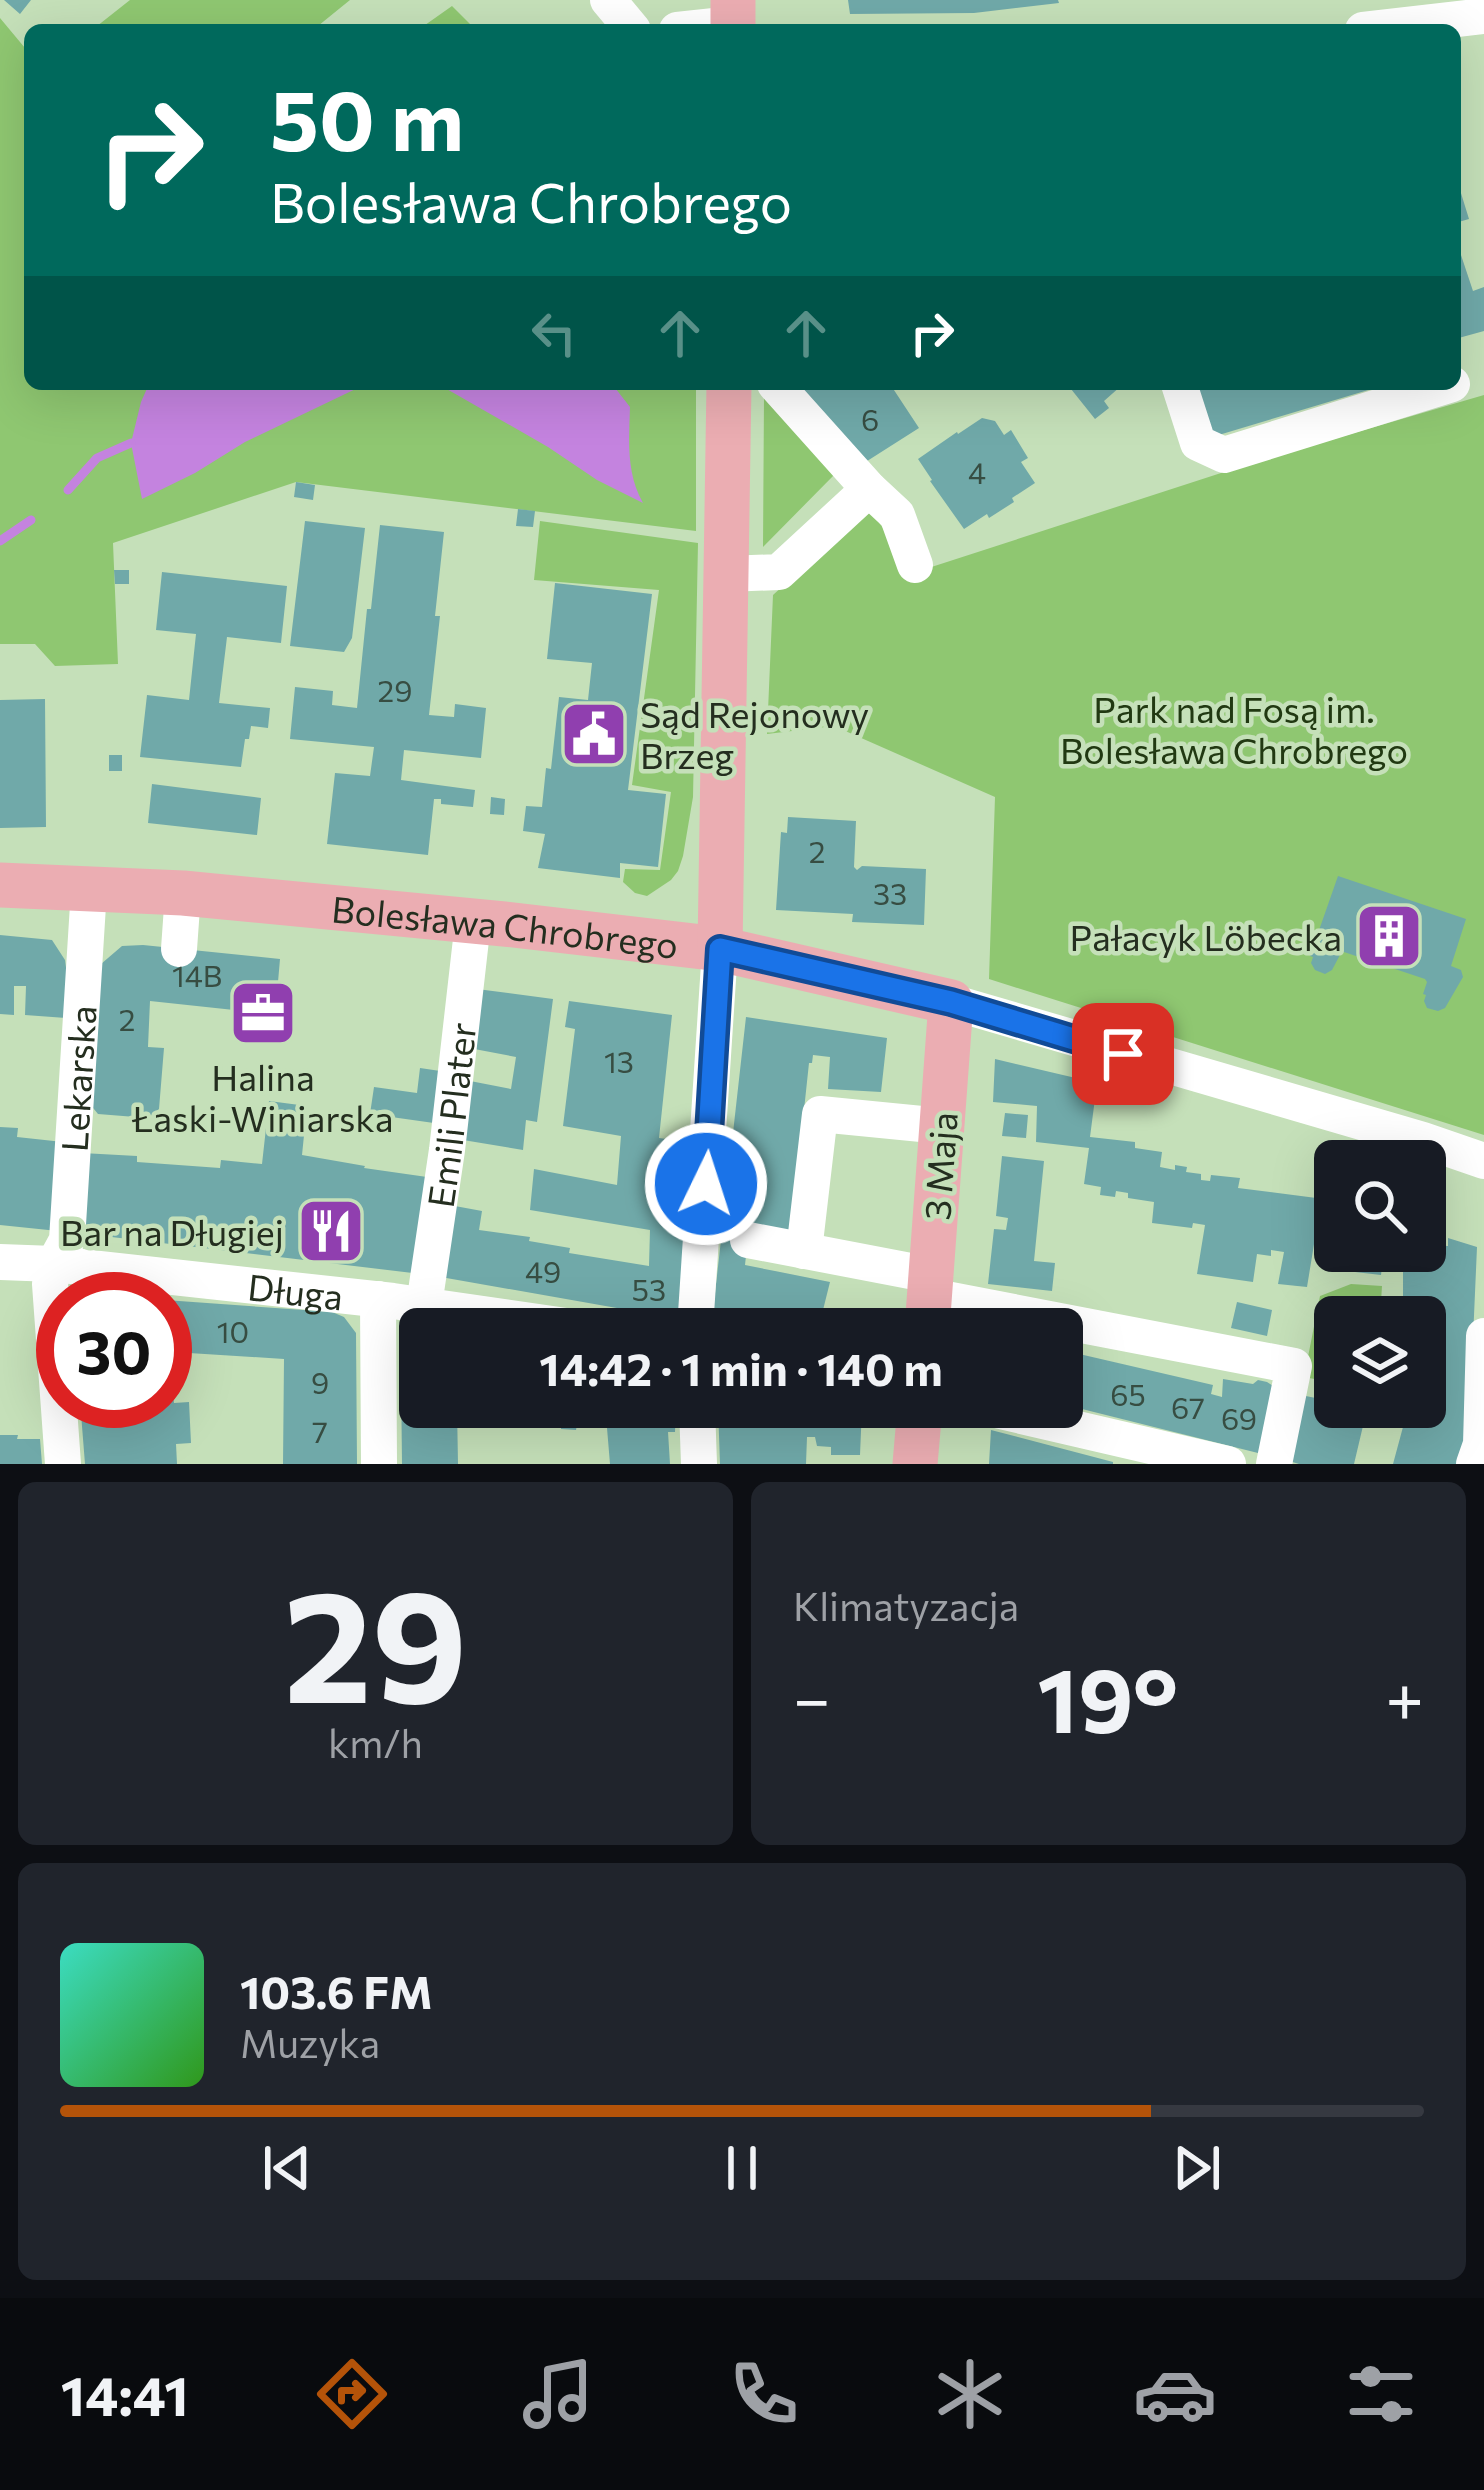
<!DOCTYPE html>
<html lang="pl">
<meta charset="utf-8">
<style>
:root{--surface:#171b24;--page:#20242c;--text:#f1f3f6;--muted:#9ea1a6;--line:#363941;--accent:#b45309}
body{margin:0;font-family:Commissioner,sans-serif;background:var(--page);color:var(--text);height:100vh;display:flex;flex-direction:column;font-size:45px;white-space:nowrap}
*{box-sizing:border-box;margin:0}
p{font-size:39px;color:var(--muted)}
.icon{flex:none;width:66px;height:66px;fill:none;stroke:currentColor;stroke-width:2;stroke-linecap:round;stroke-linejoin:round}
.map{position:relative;height:1464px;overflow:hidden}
.side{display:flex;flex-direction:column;gap:18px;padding:18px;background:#0d0f14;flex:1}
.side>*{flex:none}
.banner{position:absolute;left:24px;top:24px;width:1437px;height:366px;border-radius:18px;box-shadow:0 12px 48px #0002;background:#00695c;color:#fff;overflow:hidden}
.controls{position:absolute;left:1314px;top:1140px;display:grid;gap:24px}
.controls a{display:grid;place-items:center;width:132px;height:132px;border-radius:18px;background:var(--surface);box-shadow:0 12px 48px #0002;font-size:60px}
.speed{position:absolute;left:36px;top:1272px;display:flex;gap:24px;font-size:60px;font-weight:700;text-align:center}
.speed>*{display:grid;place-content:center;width:156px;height:156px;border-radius:50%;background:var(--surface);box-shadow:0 12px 48px #0002;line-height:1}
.speed .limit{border:18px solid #d22;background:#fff;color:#111}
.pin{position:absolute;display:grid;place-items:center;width:102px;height:102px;color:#fff;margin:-51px;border-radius:24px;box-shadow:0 6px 18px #0006}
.me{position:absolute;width:132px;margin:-66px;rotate:4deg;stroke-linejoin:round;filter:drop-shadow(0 0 9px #0008)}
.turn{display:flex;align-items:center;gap:42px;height:252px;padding:0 48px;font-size:54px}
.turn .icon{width:156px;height:156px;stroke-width:2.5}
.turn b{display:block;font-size:84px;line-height:102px}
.lanes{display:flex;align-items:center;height:114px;padding:0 48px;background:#0003;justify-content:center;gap:60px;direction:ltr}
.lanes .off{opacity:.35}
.big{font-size:90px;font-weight:700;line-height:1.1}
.side .widget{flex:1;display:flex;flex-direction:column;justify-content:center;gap:18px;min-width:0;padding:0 42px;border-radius:18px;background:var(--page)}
.side .dial{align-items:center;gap:0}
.dial b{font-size:156px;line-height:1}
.song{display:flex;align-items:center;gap:36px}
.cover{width:144px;height:144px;border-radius:18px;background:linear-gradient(135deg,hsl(170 70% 55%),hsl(110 70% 35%))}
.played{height:12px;border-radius:6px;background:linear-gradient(90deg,var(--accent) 80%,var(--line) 80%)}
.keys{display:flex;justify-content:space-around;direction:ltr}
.heat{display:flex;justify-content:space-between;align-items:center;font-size:66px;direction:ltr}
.side .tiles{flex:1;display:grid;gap:18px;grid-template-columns:1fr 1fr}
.widget:last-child{grid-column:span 2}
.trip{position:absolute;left:399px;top:1308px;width:684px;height:120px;border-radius:18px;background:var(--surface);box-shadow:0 12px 48px #0002;font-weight:700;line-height:120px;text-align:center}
.dock{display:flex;height:192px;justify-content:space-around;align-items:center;background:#090b0e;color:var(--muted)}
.dock .icon{width:84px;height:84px}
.dock .active{color:var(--accent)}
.dock b{font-size:54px;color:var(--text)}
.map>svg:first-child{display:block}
.green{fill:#8fc771}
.water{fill:#c483df}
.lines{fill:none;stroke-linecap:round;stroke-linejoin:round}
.stream{stroke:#c483df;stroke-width:9}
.building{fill:#70a9a9}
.minor{stroke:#fff;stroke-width:36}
.major{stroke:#ebadb2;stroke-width:45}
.route-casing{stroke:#114b97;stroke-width:30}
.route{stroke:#1a73e8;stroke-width:21}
.labels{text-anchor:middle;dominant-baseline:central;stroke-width:9;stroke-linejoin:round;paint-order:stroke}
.number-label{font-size:30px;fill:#374d42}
.park-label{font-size:36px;fill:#213912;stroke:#c5e0b9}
.poi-label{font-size:36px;fill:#242e1f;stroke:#c5e0b9;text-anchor:end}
.street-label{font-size:36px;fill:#242e1f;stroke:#c5e0b9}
</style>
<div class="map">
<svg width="1484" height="1464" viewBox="0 0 1484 1464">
<rect width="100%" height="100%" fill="#c5e0b9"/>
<!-- green -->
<path class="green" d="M130,0H350L313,30H92Z
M452,6L476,30H418Z
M0,18L30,54V384H696V531L296,482L113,543L118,664L55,666L35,644H0Z
M1484,395V1135L989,979L995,797L834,726L767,734L773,595L868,508L916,572L1258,461Z
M764,396L834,475L763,547Z
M540,521L698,543L693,797L683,856L678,871L671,880L647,896L635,893L623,882L625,869L660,870L671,792L632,785L659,590L534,580Z
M1351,1284L1382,1286L1380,1317H1335V1383L1304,1377L1320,1296Z"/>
<!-- water -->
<path class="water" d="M149,384H366L245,442L195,473L142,499L131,443L141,402Z
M438,384H612L630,407C629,441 626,473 643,503L597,480L548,447Z"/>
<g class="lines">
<!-- stream -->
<path class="stream" d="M68,490L97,458L131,443
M0,541L31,520"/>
</g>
<!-- building -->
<path class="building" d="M4,0H31L20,14Z
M848,0H1058L1059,3L974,13L850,14Z
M1456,177L1469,219L1455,223V178Z
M1455,237L1473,291L1484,287V331L1455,339Z
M798,384H890L919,428L864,463Z
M1067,384H1118L1121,386L1104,401L1109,408L1095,419Z
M1196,384H1385V385L1212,437Z
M982,418L995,421L1004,435L1011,430L1028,458L1021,462L1035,483L1012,498L1014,502L989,518L987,514L964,529L930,481L932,480L918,459L957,432L958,434Z
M296,482L315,485L313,500L294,497Z
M518,509L535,511L533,527L516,526Z
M305,521L365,528L352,638L344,652L290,646Z
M380,525L444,532L435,616H440L429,715L454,717L455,704L486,708L481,758L404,750L401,780L475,790L473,807L441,804V799H434L428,855L327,844L335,773L370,776L374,747L290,739L295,687L333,691L332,705L357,708L367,609H371Z
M114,570H129V584H115Z
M162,572L287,586L281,643L227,637L219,703L270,708L268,728L251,726L249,739H245L241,767L140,757L147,695L189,700L196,634L156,630Z
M555,583L652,594L628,790L666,794L658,867L620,863V878L538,868L545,834L523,831L526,806L542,807L546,768L551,769L559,697L588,700L592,663L547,659Z
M45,699L46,827L0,828V700Z
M109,755H122V771H109Z
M152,784L261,798L257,835L148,823Z
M491,797L505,799L504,815L490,814Z
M788,817L856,821L854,867L857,870L862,866L926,869L924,925L852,922L853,914L776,910L781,832L787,833Z
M1338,876L1466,919L1451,966L1461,970L1463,977L1445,1008L1438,1011L1427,1008L1424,1001L1426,995L1423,994L1427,982L1425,979L1344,952L1341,953L1332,970L1325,974L1315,970L1311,963L1313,957L1310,956Z
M0,935L52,940L65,960L68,982L66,1018L25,1015L26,986H14V1015L0,1014Z
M143,945L280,959L274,1028L233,1024L234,1010L150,1001L148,1047L164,1048L159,1109L148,1118L98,1114L89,1103L101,964L122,946Z
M477,989L553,999L537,1122L526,1120L523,1150L463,1140L465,1080L511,1089L516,1057L469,1048Z
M569,1001L672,1015L659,1138L689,1142L679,1319L435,1276L444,1204L482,1211L479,1230L530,1237L529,1241L570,1248L569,1253L649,1266L650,1230L530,1210L534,1169L617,1185L621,1136L563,1126L575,1029L565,1027Z
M746,1017L887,1038L881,1092L828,1089L830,1057L813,1055L812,1063H809L791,1232L749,1228L745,1265L830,1282L821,1318L849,1324L847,1329H711Z
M995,1059L1097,1083L1090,1137L1135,1142V1148L1162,1152L1160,1167L1175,1170V1165L1187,1167L1186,1172L1201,1174V1180L1210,1181L1211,1175L1240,1178L1238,1188L1324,1199L1327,1171L1335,1174V1240H1328L1329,1235L1316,1232L1307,1287L1278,1284L1284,1252L1271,1250V1256L1257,1254L1253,1282L1197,1274L1205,1225L1193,1223L1192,1228L1152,1223L1154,1202L1128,1198V1193L1116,1191L1115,1197L1100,1195L1101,1187L1084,1184L1089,1148L1036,1142L1037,1106L993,1102Z
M420,1068L447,1072L441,1124L370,1114L374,1087L417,1093Z
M269,1101L307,1106L302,1155L365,1166L364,1168L434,1178L421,1274L78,1233L82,1153L137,1156V1162L220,1168L221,1160L262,1164Z
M1005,1113L1028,1115L1026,1138L1002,1136Z
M0,1127L18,1128L17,1137L63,1142L58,1231L0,1225Z
M1002,1156L1044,1161L1034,1261L1055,1263L1052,1291L988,1284L994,1229L1006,1230L1008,1218L996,1216Z
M1448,1238L1477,1247L1469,1430L1457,1464H1393L1403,1427H1395L1396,1407H1425V1317H1403V1251H1425V1245L1448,1246Z
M1357,1251H1384L1381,1275L1355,1272Z
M165,1300L332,1312L344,1317L356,1333L357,1464H283L284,1359L189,1353V1338L178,1339V1349L169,1348L174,1403L189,1402L191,1443L176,1444L177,1464H85L80,1401H165Z
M1237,1302L1272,1310L1267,1336L1231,1328Z
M968,1320L1000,1327V1329H966Z
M404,1334L420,1336V1407H457L458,1464H402L401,1375Z
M1062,1350L1213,1385L1211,1394L1222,1397L1223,1379L1253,1384L1258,1380L1267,1382L1276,1388L1262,1454L1062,1404Z
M1301,1395L1335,1402V1407L1367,1409L1354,1464H1299L1286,1460Z
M545,1407H676L675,1432H668L670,1464H610L607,1428L577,1425L576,1430L561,1429V1423L543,1422Z
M718,1407H862L860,1455H831V1447L817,1446L815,1437H807L806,1464H720Z
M991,1430L1113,1462V1464H989Z
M0,1435H18L17,1439H40L42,1464H0Z"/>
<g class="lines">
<!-- minor -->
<g class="minor">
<path d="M608,0L633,30"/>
<path d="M677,30L733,24"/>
<path d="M1363,30L1484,16"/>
<path d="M775,384L869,489L897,515L915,565"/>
<path d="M1179,384L1198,443L1224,455L1452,384"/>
<path d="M726,574L779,572L869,489"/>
<path d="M179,949L183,893"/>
<path d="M951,1002L1423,1140L1484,1161"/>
<path d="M748,1240L931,1275"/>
<path d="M804,1251L820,1114L942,1126"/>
<path id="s1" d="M0,1262L54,1264L393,1301L587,1329"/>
<path d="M930,1296L1294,1366L1274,1464"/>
<path d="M378,1299L379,1464"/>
<path id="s2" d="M424,1305L447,1150L473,922"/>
<path d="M695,1329L720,949"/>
<path d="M697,1407L699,1464"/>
<path d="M983,1407L1228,1464"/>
<path id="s3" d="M63,1464L50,1284L54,1264L67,1240L89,889"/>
<path d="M1474,1464L1481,1444L1484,1336"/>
</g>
<!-- major -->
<g class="major">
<path d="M733,0V30"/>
<path id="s4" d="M0,885L183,893L504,924L720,949L951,1002L927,1329"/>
<path d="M720,949L729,384"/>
<path d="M915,1464L920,1407"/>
</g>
</g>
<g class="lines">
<!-- route casing -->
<g class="route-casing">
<path id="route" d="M706,1184L720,949L951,1002L1123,1054"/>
</g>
<!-- route -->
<use href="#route" class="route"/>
</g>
<!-- icons -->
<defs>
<g id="civic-square" transform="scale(3.45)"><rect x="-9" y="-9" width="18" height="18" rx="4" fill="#903faf" stroke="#c5e0b9"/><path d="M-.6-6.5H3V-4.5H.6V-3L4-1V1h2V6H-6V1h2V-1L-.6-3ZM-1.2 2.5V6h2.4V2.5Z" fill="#fff"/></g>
<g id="building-square" transform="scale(3.45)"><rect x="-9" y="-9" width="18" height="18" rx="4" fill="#903faf" stroke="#c5e0b9"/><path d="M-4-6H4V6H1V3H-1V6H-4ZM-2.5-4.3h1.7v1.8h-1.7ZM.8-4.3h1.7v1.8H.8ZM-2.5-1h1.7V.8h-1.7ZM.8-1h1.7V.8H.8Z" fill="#fff"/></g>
<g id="office-square" transform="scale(3.45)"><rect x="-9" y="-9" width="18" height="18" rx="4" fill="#903faf" stroke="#c5e0b9"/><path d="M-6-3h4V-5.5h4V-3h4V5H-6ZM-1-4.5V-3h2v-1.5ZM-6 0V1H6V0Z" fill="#fff"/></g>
<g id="restaurant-square" transform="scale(3.45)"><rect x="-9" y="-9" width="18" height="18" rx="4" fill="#903faf" stroke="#c5e0b9"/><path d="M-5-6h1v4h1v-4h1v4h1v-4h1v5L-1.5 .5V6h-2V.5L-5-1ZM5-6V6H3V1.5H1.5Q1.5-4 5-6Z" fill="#fff"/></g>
</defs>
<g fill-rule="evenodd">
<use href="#civic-square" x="594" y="734"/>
<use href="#building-square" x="1389" y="936"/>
<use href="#office-square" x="263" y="1013"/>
<use href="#restaurant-square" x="331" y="1231"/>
</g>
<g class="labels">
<!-- number labels -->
<g class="number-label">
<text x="870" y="418">6</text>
<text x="977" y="471">4</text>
<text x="395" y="689">29</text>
<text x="817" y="850">2</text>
<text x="890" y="892">33</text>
<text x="197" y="974">14B</text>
<text x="127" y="1018">2</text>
<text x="619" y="1060">13</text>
<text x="543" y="1270">49</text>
<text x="649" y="1288">53</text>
<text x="233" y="1330">10</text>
<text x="320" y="1381">9</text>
<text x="1128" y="1393">65</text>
<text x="1188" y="1406">67</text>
<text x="1239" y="1417">69</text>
<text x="320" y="1430">7</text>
</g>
<!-- park labels -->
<g class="park-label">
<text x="1234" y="708">Park nad Fosą im.<tspan x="1234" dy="41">Bolesława Chrobrego</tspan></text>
</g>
<!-- poi labels -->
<g class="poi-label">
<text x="640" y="713" text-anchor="start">Sąd Rejonowy<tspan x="640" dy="41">Brzeg</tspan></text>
<text x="1342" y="936">Pałacyk Löbecka</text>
<text x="263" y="1076" text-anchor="middle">Halina<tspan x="263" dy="41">Łaski-Winiarska</tspan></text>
<text x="284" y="1231">Bar na Długiej</text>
</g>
<!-- street labels -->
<g class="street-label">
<text stroke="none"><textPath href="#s4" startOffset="507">Bolesława Chrobrego</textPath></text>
<text stroke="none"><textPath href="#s3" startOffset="390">Lekarska</textPath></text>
<text stroke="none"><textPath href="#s2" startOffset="192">Emili Plater</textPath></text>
<text transform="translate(939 1166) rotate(-86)">3 Maja</text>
<text stroke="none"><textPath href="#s1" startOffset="297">Długa</textPath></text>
</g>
</g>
</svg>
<div class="controls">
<a><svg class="icon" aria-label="search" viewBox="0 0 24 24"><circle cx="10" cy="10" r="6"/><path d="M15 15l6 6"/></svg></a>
<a><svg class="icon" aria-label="layers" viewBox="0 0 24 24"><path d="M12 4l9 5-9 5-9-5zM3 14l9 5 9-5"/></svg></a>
</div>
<div class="speed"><div class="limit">30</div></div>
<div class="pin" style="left:1123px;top:1054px;background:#d93025"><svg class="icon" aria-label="arrive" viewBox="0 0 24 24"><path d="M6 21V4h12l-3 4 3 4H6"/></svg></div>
<svg class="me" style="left:706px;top:1184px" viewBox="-20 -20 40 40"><circle r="17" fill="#1a73e8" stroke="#fff" stroke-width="3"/><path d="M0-11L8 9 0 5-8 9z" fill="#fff"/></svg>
<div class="trip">14:42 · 1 min · 140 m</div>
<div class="banner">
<div class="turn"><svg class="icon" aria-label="right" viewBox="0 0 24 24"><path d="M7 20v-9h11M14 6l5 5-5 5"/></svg><div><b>50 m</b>Bolesława Chrobrego</div></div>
<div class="lanes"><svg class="icon off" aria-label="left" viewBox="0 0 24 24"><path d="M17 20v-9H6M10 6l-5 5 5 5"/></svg><svg class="icon off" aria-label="ahead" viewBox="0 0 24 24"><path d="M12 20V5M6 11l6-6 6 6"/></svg><svg class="icon off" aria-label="ahead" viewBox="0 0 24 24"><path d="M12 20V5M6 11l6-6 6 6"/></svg><svg class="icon" aria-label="right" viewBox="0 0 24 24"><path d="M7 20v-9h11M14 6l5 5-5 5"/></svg></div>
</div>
</div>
<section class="side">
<div class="tiles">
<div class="widget dial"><b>29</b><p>km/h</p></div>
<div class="widget"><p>Klimatyzacja</p>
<div class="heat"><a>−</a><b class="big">19°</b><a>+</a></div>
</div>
<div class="widget">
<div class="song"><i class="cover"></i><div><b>103.6 FM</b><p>Muzyka</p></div></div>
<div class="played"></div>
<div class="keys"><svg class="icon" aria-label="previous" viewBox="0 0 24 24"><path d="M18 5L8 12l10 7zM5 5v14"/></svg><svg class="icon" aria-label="pause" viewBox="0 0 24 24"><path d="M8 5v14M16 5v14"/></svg><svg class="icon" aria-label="next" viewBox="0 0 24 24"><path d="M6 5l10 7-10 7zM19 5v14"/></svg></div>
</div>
</div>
</section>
<nav class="dock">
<b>14:41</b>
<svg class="icon active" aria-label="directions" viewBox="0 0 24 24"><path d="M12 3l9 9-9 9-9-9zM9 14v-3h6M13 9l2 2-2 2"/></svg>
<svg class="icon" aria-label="music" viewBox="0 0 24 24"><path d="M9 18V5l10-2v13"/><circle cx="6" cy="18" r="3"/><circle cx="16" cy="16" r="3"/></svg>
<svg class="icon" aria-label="phone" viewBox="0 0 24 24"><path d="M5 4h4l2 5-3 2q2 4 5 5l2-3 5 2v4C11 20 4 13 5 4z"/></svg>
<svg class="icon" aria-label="climate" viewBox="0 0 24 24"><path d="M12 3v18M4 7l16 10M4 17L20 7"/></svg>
<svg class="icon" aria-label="car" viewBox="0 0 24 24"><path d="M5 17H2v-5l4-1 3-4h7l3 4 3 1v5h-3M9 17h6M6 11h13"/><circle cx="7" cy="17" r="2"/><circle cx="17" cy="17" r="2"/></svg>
<svg class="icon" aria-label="filters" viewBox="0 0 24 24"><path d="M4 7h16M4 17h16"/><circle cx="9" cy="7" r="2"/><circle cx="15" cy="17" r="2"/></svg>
</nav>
